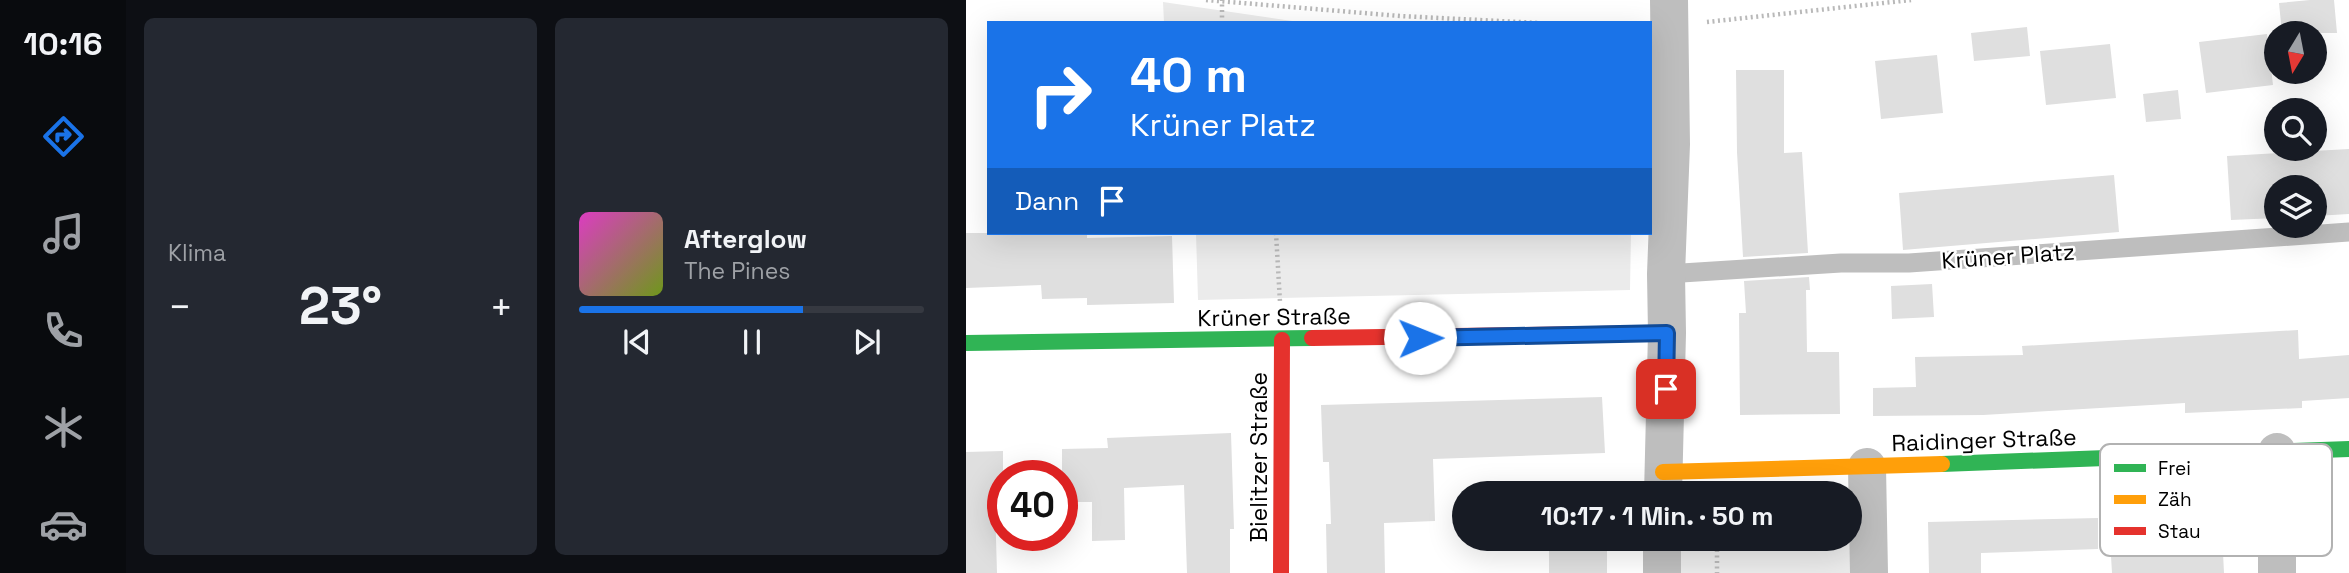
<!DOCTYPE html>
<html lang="de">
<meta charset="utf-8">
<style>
:root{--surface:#171b24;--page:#242831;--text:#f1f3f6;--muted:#9ea1a6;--line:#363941;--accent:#1a73e8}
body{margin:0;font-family:"Space Grotesk",sans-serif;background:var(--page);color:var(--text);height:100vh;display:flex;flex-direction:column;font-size:26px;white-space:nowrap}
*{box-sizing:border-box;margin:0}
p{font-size:23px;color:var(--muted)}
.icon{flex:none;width:38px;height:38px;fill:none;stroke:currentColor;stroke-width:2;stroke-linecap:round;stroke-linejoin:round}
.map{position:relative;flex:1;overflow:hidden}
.drawer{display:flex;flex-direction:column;gap:18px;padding:18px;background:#0d0f14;width:840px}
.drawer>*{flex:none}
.guide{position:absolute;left:21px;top:21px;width:665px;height:214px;border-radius:0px;box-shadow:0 7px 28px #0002;background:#1a73e8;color:#fff;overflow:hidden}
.needle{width:46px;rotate:190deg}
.buttons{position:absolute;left:1298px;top:21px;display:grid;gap:14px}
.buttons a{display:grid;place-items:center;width:63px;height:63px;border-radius:50%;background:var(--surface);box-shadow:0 7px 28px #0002;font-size:35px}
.speed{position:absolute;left:21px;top:460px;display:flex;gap:14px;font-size:35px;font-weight:700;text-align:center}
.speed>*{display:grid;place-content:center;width:91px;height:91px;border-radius:50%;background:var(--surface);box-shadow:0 7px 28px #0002;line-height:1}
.speed .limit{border:10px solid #d22;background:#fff;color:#111}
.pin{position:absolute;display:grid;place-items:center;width:60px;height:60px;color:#fff;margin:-30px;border-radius:14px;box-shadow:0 4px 10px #0006}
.me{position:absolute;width:77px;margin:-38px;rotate:89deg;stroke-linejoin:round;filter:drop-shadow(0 0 5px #0008)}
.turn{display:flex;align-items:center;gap:24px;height:147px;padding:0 28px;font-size:32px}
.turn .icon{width:91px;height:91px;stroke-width:2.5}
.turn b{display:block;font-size:49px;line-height:60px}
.then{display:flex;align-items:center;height:66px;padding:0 28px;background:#0003;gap:14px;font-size:26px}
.big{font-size:52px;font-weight:800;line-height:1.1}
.drawer .card{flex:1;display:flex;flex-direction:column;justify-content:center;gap:10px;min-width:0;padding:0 24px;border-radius:10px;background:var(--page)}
.song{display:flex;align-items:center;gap:21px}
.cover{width:84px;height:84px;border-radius:10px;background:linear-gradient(135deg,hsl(310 70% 55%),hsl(80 70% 35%))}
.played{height:7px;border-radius:4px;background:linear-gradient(90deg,var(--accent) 65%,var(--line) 65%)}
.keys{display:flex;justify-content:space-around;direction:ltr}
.heat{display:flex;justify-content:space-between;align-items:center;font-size:38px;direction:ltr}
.drawer .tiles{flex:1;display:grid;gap:18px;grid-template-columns:repeat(2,1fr)}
.trip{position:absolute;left:486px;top:481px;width:410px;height:70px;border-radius:35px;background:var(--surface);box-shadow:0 7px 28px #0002;font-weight:800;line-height:70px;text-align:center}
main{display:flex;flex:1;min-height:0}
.tabs{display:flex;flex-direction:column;width:126px;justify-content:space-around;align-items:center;background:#090b0e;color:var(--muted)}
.tabs .icon{width:49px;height:49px}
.tabs .on{color:var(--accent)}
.tabs b{font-size:32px;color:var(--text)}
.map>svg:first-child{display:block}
.green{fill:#ebebeb}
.building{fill:#dfdfdf}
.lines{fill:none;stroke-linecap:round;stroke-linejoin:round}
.path{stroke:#b9b9b9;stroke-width:4.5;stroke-dasharray:2 3.5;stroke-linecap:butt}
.lane{stroke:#bebebe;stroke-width:19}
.street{stroke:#bebebe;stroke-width:38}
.fast{stroke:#30b455;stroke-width:16}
.slow{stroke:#ff9f0a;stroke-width:16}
.jam{stroke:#e5322d;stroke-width:16}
.route-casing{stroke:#114b97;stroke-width:18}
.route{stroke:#1a73e8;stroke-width:12}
.labels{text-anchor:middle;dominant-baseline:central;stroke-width:5;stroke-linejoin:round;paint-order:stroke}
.street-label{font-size:23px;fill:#000;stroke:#fff}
.key{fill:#fff;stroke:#b2b2b2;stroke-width:2}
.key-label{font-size:19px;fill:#000}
</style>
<main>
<nav class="tabs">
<b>10:16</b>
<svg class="icon on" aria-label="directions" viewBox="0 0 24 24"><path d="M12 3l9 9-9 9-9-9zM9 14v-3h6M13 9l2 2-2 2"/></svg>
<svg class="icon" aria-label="music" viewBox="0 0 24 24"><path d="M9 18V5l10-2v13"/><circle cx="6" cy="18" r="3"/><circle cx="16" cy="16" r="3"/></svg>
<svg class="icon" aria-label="phone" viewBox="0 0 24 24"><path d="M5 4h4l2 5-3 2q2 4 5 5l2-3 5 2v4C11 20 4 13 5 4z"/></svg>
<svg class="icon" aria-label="climate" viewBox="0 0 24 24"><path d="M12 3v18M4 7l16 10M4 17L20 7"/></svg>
<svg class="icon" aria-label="car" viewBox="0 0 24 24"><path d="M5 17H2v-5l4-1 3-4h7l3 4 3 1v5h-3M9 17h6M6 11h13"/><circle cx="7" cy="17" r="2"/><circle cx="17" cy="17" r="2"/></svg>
</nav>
<section class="drawer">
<div class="tiles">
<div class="card"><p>Klima</p>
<div class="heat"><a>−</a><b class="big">23°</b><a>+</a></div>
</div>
<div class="card">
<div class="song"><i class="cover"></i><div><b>Afterglow</b><p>The Pines</p></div></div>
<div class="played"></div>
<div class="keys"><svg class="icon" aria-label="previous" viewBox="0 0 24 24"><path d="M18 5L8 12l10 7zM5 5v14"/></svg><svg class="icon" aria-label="pause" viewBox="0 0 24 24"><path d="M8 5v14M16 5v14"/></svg><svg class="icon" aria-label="next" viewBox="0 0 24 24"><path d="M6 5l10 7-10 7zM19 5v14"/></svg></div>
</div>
</div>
</section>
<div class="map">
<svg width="1383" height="573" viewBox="0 0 1383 573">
<rect width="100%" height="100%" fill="#fff"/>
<!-- green -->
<path class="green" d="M197,2L340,23H198Z
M230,233H665L664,290L232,300Z
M712,539H884L888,573H712Z"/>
<!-- building -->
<path class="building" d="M1344,0H1368L1371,33H1316L1313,3Z
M1061,27L1064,56L1008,61L1005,33Z
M1301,34L1307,85L1240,93L1233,42Z
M1144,44L1150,98L1080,105L1074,51Z
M971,55L977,113L915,119L909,61Z
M770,70H818V153L836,152L842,253L777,257L771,152Z
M1212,90L1215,119L1180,122L1177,94Z
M1383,149V214L1349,216V187H1311V218L1265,220L1261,156Z
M1148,175L1153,232L937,250L933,193Z
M0,233H121V238L206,236L208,303L121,305V298L76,299L75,285L0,288Z
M843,277L844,290H840L841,352H873L874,414L774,415L773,313H780L778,281Z
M966,284L968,317L926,319L925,286Z
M1332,330L1333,359L1383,355V398L1336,401V408L1219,413V403L1017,415L907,416V388L950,387L949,357L1057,355L1056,346Z
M636,397L639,453L467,459L469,521L418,523L419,573H361L360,524H365L363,462H357L355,405Z
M265,433L268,529H264V573H221L218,485L158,488L159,540L126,541V502H96V449L142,448L141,438Z
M37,451V502L29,503L31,573H0V452Z
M1132,518V549L1015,553V573H963L962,522Z
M1256,533L1258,573H1146L1144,539Z
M583,539H641V573H583Z"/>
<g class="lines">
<!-- path -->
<path class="path" d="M240,0L434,16L573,23
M741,22L945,0
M256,23V0
M310,233L314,302
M751,539V573"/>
<!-- lane -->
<path class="lane" d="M700,274L875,263H943L1383,232"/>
<!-- street -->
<path class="street" d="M1311,452V573
M901,467L903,573
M697,494L701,333L700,274L705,144L703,0
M696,573V539"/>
<!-- fast -->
<path class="fast" d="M0,343L346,338
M976,464L1383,449"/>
<!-- slow -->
<path class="slow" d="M697,472L976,464"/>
<!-- jam -->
<path class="jam" d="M346,338L701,333
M315,573L316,340"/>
</g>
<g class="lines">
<!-- route casing -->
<g class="route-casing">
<path id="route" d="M454,338L701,333L700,389"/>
</g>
<!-- route -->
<use href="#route" class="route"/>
</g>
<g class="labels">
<!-- street labels -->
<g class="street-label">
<text transform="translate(1042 256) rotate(-4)">Krüner Platz</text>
<text transform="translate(308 317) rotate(-1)">Krüner Straße</text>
<text transform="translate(1018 440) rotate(-2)">Raidinger Straße</text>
<text transform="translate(293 457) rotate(-90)">Bielitzer Straße</text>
</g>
</g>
<!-- legend -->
<rect x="1134" y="444" width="232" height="112" rx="10" class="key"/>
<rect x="1148" y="464" width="32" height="8" fill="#30b455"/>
<rect x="1148" y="495" width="32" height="9" fill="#ff9f0a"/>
<rect x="1148" y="527" width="32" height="8" fill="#e5322d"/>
<g class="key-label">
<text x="1192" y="475">Frei</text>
<text x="1192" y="506">Zäh</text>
<text x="1192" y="538">Stau</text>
</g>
</svg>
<div class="buttons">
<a><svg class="needle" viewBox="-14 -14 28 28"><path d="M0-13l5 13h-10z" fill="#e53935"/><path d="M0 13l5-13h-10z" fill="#9ea1a6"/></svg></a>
<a><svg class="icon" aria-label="search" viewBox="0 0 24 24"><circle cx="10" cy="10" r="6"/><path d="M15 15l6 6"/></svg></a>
<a><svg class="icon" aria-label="layers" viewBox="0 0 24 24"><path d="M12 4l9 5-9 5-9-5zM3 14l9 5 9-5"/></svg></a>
</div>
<div class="speed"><div class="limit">40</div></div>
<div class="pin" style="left:700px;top:389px;background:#d93025"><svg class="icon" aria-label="arrive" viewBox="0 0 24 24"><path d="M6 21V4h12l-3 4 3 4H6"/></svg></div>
<svg class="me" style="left:454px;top:338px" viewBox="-20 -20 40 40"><circle r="19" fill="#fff"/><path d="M0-13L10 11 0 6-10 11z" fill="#1a73e8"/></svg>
<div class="trip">10:17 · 1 Min. · 50 m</div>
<div class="guide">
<div class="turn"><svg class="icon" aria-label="right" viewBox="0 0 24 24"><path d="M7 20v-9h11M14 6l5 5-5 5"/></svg><div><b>40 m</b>Krüner Platz</div></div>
<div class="then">Dann<svg class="icon" aria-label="arrive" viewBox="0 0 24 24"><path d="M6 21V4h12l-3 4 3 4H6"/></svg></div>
</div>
</div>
</main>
